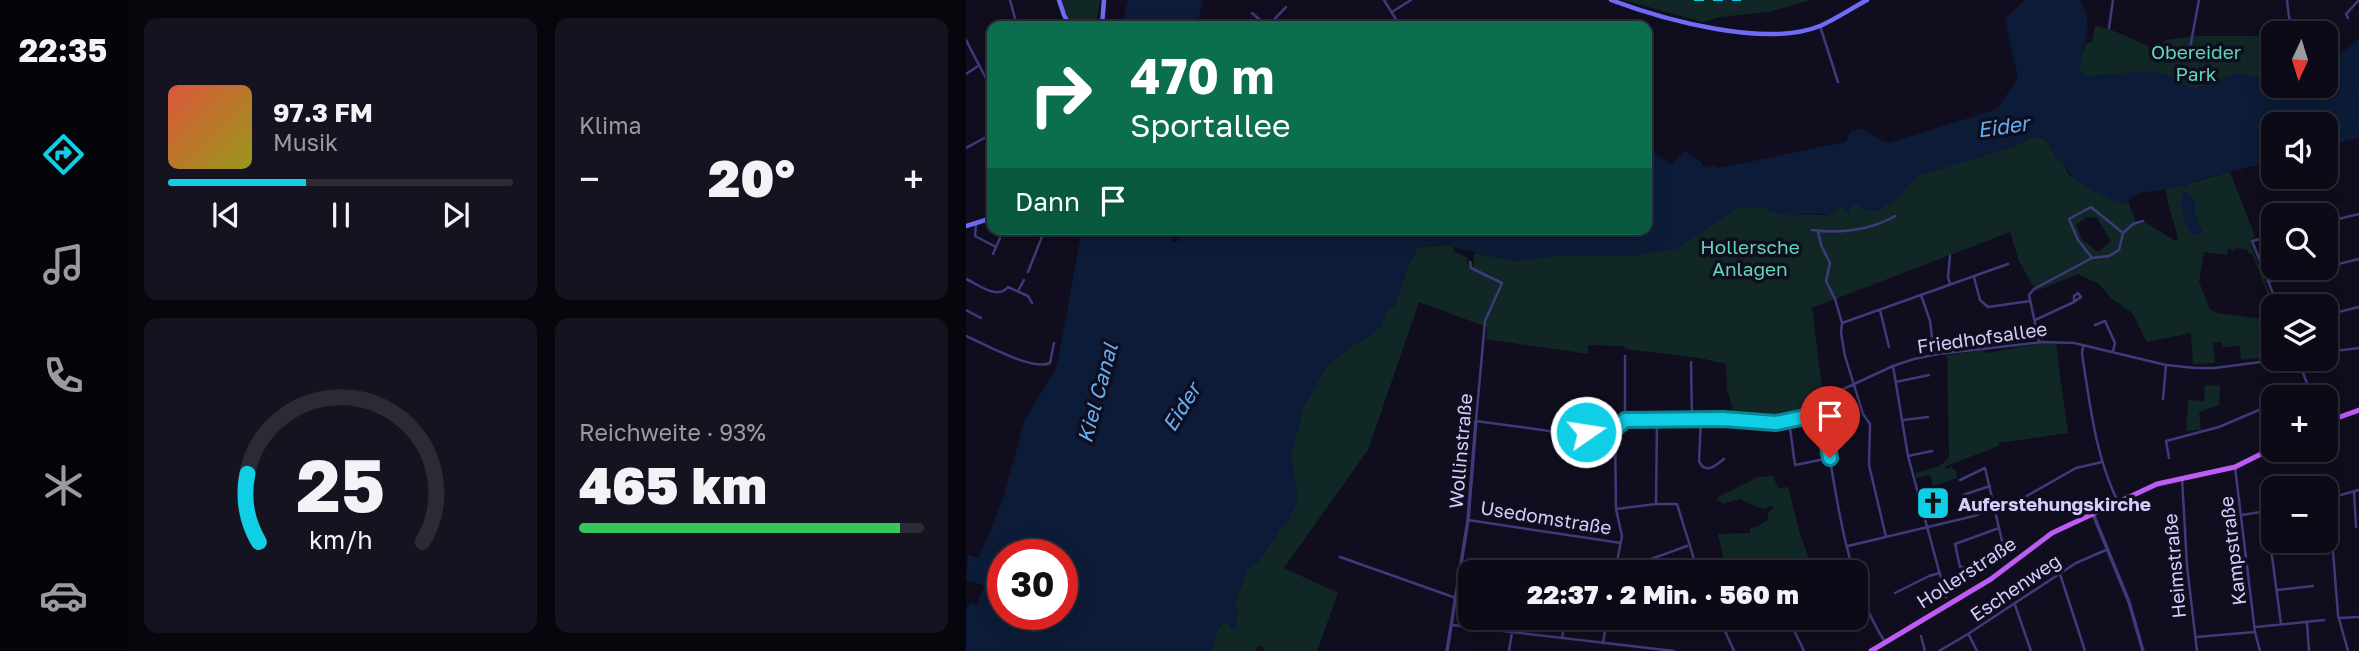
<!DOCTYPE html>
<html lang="de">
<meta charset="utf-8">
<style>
:root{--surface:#0c0a16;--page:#15131f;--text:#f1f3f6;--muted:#9a9aa1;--line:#2c2b35;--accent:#0fcee5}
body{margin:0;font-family:"Golos Text",sans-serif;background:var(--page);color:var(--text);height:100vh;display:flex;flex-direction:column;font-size:26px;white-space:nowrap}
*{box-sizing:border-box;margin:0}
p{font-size:23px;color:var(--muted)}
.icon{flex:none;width:38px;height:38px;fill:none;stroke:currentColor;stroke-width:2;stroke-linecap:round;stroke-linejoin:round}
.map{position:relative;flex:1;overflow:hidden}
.details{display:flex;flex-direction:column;gap:18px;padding:18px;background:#07060c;width:840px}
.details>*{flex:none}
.guide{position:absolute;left:21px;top:21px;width:665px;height:214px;border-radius:14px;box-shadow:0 4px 18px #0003,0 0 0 2px var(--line);background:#0b6e4f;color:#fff;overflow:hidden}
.needle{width:46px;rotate:184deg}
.buttons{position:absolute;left:1295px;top:21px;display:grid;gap:14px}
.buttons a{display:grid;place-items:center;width:77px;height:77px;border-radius:14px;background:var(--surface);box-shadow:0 4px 18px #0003,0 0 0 2px var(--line);font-size:35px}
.speed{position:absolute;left:21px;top:539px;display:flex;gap:14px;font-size:35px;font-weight:700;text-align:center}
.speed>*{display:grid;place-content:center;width:91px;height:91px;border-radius:50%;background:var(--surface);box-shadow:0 4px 18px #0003,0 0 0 2px var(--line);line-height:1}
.speed .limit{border:10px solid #d22;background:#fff;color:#111}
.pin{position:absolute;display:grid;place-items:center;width:60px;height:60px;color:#fff;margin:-72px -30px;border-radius:50% 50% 50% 0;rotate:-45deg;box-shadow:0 0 7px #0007}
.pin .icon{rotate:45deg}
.me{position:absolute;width:77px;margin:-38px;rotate:77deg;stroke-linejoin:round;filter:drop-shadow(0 0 5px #0008)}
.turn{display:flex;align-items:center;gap:24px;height:147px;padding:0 28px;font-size:32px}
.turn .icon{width:91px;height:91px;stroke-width:2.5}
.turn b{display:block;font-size:49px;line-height:60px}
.then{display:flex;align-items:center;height:66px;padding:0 28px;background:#0003;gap:14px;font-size:26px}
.big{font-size:52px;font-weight:800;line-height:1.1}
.details .tile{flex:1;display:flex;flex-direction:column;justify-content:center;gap:10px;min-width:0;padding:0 24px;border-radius:14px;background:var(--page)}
.details .dial{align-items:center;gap:0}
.dial svg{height:182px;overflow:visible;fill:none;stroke:var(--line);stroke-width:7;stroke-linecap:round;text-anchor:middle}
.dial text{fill:var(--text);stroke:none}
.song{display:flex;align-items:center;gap:21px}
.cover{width:84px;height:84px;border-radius:10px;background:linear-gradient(135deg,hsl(10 70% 55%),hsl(60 70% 35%))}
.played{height:7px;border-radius:4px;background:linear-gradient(90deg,var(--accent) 40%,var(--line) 40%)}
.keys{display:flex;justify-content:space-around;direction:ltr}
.heat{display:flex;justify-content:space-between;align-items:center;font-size:38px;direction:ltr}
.charge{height:10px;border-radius:5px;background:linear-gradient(90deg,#34c759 93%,var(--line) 0)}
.details .tiles{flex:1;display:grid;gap:18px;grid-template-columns:repeat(2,1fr)}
.trip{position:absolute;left:492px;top:560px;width:410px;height:70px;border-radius:14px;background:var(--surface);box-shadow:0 4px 18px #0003,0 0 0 2px var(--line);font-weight:800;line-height:70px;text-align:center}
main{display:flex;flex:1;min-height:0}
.tab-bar{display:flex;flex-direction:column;width:126px;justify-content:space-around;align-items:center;background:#050409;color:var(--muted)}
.tab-bar .icon{width:49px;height:49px}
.tab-bar .on{color:var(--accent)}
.tab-bar b{font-size:32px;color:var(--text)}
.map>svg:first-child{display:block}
.green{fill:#112726;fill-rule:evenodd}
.water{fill:#0c1c38;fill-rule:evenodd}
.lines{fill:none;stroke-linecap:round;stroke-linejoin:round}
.minor{stroke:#3e3b7a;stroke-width:2.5}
.tertiary{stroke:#3e3b7a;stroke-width:3.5}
.secondary{stroke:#706bf5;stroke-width:4.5}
.primary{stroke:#bd5cf4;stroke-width:5}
.rail{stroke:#0fcee5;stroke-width:2;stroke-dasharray:10 9;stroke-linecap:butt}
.route-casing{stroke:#0a8695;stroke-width:18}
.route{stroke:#0fcee5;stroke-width:12}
.labels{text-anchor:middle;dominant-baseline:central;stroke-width:7;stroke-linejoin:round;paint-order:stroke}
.park-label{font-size:19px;fill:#5fd6b9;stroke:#100d1e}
.street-label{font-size:19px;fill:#d3cdfc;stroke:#100d1e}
.poi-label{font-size:19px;font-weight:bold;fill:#d3cdfc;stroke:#100d1e;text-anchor:start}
.water-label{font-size:21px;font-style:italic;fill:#62b0f4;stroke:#100d1e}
</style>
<main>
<nav class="tab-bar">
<b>22:35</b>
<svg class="icon on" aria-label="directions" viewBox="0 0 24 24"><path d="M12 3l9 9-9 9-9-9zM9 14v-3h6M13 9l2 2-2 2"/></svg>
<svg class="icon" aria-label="music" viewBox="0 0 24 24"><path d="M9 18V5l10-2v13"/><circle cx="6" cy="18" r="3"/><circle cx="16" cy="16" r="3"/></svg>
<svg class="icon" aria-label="phone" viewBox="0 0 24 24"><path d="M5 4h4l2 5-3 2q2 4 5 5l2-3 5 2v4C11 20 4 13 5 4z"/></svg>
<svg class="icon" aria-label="climate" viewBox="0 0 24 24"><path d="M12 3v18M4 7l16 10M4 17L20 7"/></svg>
<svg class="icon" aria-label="car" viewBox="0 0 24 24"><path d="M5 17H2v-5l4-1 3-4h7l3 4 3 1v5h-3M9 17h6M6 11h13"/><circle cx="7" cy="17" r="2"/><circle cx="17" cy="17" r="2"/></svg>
</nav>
<section class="details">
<div class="tiles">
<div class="tile">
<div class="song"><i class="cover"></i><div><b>97.3 FM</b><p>Musik</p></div></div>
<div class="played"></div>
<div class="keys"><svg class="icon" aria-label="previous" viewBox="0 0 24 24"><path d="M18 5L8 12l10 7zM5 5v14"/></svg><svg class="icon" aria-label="pause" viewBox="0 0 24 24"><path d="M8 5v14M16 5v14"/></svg><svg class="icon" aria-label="next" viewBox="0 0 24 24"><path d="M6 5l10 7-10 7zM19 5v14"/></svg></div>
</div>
<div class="tile"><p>Klima</p>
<div class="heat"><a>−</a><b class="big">20°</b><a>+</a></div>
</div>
<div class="tile dial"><svg viewBox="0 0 100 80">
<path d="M14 69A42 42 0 1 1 86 69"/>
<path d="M14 69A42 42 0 0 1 9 39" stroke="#0fcee5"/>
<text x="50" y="56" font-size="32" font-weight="700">25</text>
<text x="50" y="72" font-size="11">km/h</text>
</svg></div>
<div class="tile"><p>Reichweite · 93%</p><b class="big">465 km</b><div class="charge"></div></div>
</div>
</section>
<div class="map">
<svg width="1393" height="651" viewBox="0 0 1393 651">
<rect width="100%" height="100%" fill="#100d1e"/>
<!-- green -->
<path class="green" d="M96,0H134L130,26H108L98,11Z
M657,0H846L802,12L754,17L737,22Z
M1129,26C1149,29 1169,41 1189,49L1200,40L1226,36H1307V81L1271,74L1230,89L1147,75L1118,76C1108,66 1117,55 1120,43L1126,42Z
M1067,137C1083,137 1085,147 1091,160L1096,161L1102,174L1158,204L1162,201L1170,221L1177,220L1167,225L1178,222L1210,241L1212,238L1202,203L1200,189L1215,185L1219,188L1221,184L1264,172L1289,236L1284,242L1308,304L1306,305L1286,254L1282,253V250L1269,248V251L1262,248L1261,255L1238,252L1233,282L1244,309L1251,313L1304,320L1307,308V356L1275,360L1274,346L1257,347L1256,342H1247L1249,363L1227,364L1225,333L1181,342L1166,313L1145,298L1133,284L1112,274L1070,291L1053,261L1044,232L846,308L857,394L851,411C823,418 793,428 767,411L761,389L760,364L734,358L659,349L658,346L622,345V354L520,339L521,327L453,302L402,450L318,568L372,593L351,651H298V648L292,646L290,651H247C247,641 250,627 259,622L263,624L272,611L268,606C271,592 278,583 280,569L294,560L313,528L326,465L325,453L338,406L344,395L360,367L389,343L399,340L415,326L422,307H428L442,266L451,248C465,246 485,242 497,250L489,247L487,251L502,258L501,264L507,267L509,253L550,261L599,255L661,256L709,249L772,208H800L817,215H861L873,206L878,207L883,214L887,203L904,211L912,210L928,201L951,176L1048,146ZM1121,217L1131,218L1145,241L1132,252L1116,239L1110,225Z
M1077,343L1090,344L1102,433L1033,443V446L980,466L979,469L985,467L990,471L991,478L967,486L964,475L950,478L949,473L974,466L983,457L981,355L1018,350L1020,353Z
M1239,385L1254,386L1253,405L1233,412L1235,430L1220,431L1222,400L1238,401Z
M807,476L812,488L822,487L834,534L848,572H760L752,534L784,533V528L790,527L802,520V512L807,509L806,506L797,509C790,506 781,504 775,499L755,504V501H751L752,497L792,477Z"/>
<!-- water -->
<path class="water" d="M162,0H237L231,26H156Z
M1059,0H1114C1135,30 1104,63 1118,76C1144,77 1167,69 1193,73C1206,75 1217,85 1230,89L1271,74L1307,81V86H1360V65L1393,39V138L1369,144L1360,148V124H1307V161L1228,181L1221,184L1219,188L1215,185L1198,190L1173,193L1158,204C1133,193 1109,187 1096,161H1091L1082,142L1075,137H1067L1048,146L951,176L928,201L912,210L904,211L887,203L883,215L878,207L873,206L870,208L871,214L817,215L800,208H772L709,249L661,256L599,255L550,261L497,250C485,242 465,245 451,248L442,266L428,307L422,308L415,326L399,340L389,343L360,367L338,406L325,453L332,500L321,524C312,528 310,531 309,541L303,543L294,560L280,569C278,583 271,592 268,606L272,611L270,628L264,629L263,624L260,622C250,627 247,641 247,651H0V609L4,602L11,605L18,586L0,579L2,555L13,558L37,499L58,422L91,366L116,229H205L207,242H210L216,235V229H681V147L689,153L690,157L692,155L706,165L719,151L736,163L738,168L748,166L752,168L880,142L884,132L895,128L914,140L923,143L1031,109L1052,78L1039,19ZM37,555H96V614H37Z
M1219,192L1223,193L1229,203V214L1237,232L1234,235L1225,234C1216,222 1215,209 1216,194Z"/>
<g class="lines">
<!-- minor -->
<path class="minor" d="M44,0L51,26
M418,0L434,26
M1321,0L1325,33
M426,12L445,0
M286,13L301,26
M1382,18L1380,14L1393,0
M302,26L320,7
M854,26L872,82
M1143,28L1147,0
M0,40L26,90
M1223,53L1233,0
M0,74L12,66
M19,76L26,72
M0,148L26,134
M1360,222L1393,214
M10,223L9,236L30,247L27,254
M846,230C874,234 905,230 929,216
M852,231L855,245L864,263L860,281L869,299L876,323L875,333L879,356L897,414L904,424L903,465L920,537
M1157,233L1167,224L1177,221
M1307,236L1286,241L1312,306
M30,247L34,238
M984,256L982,277L984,284
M504,262L505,268L536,283L519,321L510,421L605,434L649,429L659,420L757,419L811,423L854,414
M1360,267L1393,259
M62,272L79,229
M1008,277L1014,300L1022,307L1064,301
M0,279C13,285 31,300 42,287L62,296L66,303
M1302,282L1358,268
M52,291L58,280
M955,295L964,321L968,353
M0,310L15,318
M914,310L923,347
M1360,315L1393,307
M1069,320L1108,302L1115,297L1112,293L1108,296V302
M876,323L1042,264
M1129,325L1139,321L1149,343L1147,351
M0,336C18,344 66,371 84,363L88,343
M1073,342L1063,295L1068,289L1126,258L1143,256L1153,250L1157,233L1125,207L1103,219L1112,240L1126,258
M1117,346L1116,354C1124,404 1129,455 1152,502
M1360,352L1393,348
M1332,359L1346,397
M725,362L726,418
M927,366L942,456L980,597
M930,382L963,375
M1322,397L1344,388
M1197,399L1200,365
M854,414L858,398L927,366L948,359L972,354L1076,342L1108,343L1200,365L1229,368H1249L1317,359
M854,414L858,420C869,491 880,582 919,642
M659,419V356
M735,419L733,461C739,475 749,466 758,459
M938,420L962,417
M823,421L829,465L864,458
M942,456L966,451
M1203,458L1200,441L1253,427L1307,404
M1269,467L1289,632L1294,651
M1216,478L1221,566L1231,651
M994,480L1019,468L1036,541V545L1000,567H994L989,544L1033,528
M1388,492L1390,527
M997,495L1024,486
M1360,499L1393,490
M690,504L691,420
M650,509L690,504H711L732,572
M1300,511L1315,624
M1360,511L1365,526L1372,615L1382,651
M1276,515L1307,510
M502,520L655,543
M882,546L1008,516L1059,497L1110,468L1136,462
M374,557L490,598
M685,559L721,546
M649,572L656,536L650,509L649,429
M1094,574L1119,651
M1312,590L1347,586
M929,593L963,576L974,573
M1049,605L1065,651
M753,618L768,651
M822,618L838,651
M1373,618L1393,617
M1341,623L1343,651
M486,625L708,651
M710,627L741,618
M1290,627L1358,620
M761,631L785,620L805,618
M1003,635L1011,651
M955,636L959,651
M1230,637L1289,632
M596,638L600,618
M637,643L641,618
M543,651L546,632
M973,651L1002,634L1110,563L1140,550"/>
<!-- tertiary -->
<path class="tertiary" d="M1127,514L1163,602L1177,651
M481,651L502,520L510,421"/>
<!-- secondary -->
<path class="secondary" d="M93,0L98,15L104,26
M645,0C698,20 800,48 854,26C870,19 886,8 901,0
M136,26L138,0
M0,226L26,218"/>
<!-- primary -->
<path class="primary" d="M1360,422L1393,410
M905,651L1025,579L1086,533L1191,484L1269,467L1307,448"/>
<!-- rail -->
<path class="rail" d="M728,0H775"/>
</g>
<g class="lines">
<!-- route casing -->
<g class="route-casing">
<path id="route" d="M620,432L649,429L659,420L757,419L810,423L854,414L858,420L864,458"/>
</g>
<!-- route -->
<use href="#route" class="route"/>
</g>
<!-- icons -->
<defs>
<g id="church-square" transform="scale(1.75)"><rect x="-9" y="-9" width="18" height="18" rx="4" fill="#0fcee5" stroke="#100d1e"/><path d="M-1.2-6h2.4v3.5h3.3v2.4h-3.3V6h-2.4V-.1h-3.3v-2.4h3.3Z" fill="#111"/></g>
</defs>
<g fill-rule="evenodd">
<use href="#church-square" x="967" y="503"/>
</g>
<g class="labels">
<!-- park labels -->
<g class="park-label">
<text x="1230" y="51">Obereider<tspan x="1230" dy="22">Park</tspan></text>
<text x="784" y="246">Hollersche<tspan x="784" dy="22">Anlagen</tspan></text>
</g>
<!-- street labels -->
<g class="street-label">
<text transform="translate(1016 337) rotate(-8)">Friedhofsallee</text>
<text transform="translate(494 451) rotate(-85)">Wollinstraße</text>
<text transform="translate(580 517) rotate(9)">Usedomstraße</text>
<text transform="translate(1266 551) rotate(-97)">Kampstraße</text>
<text transform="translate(1208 566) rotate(-95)">Heimstraße</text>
<text transform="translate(1000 572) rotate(-33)">Hollerstraße</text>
<text transform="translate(1049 587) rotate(-34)">Eschenweg</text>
</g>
<!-- poi labels -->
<g class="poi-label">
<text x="992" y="503">Auferstehungskirche</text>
</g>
<!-- water labels -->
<g class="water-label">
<text transform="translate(1037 126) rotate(-8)">Eider</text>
<text transform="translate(131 393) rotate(-75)">Kiel Canal</text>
<text transform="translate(215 407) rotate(-58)">Eider</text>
</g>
</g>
</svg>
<div class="buttons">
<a><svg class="needle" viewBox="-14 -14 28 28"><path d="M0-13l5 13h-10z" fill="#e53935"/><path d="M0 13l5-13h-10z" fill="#9a9aa1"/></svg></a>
<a><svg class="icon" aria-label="sound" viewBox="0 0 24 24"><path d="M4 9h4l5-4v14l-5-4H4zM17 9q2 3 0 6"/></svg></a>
<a><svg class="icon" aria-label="search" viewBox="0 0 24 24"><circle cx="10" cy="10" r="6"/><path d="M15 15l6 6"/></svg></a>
<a><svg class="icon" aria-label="layers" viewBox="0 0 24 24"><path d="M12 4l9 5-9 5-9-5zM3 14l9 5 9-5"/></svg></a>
<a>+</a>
<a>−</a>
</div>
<div class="speed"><div class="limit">30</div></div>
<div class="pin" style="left:864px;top:458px;background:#d93025"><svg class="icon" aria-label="arrive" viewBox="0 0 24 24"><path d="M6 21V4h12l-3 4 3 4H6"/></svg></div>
<svg class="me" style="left:620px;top:432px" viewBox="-20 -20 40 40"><circle r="17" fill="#0fcee5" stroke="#fff" stroke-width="3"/><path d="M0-11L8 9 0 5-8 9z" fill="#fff"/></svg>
<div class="trip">22:37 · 2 Min. · 560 m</div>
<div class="guide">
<div class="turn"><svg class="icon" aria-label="right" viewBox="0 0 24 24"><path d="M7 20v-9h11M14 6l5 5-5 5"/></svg><div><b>470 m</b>Sportallee</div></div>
<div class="then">Dann<svg class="icon" aria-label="arrive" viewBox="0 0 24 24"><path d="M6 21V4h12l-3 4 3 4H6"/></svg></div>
</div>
</div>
</main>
